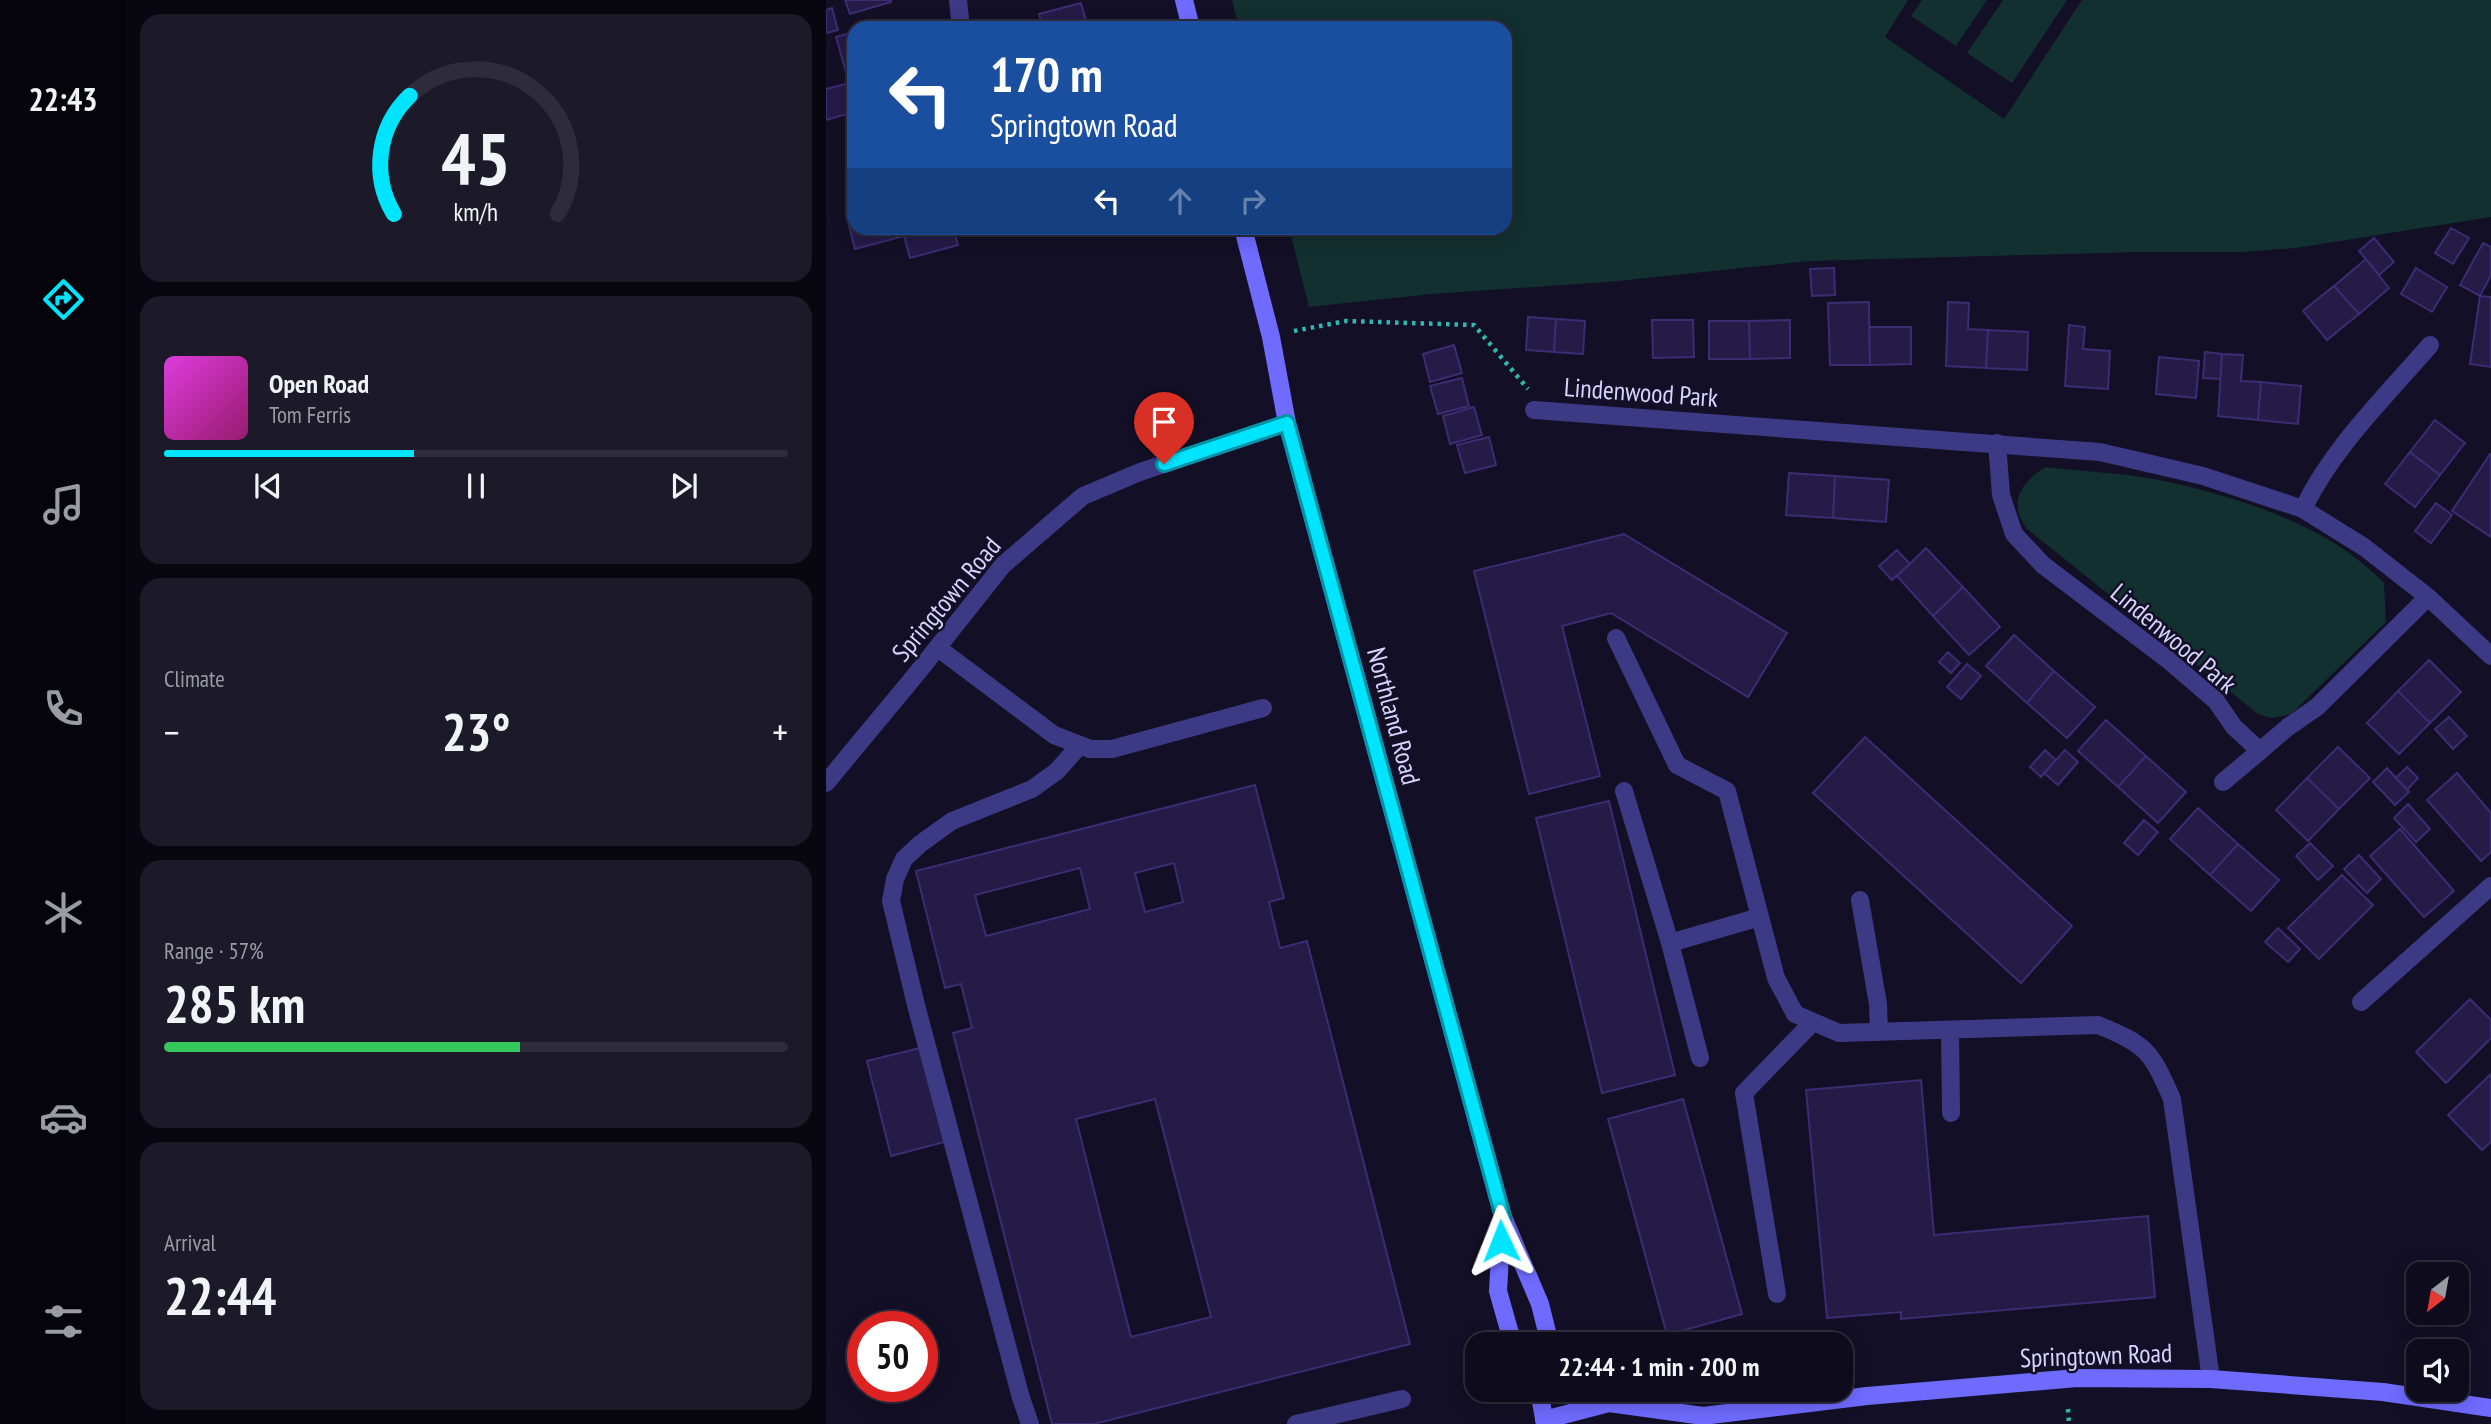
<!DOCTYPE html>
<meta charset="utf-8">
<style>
:root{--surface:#0e0b1c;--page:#1c1929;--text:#f1f3f6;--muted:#9b9ba3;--line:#2e2b3b;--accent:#00e5ff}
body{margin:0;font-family:"PT Sans Narrow",sans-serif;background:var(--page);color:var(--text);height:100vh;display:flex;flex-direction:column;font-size:26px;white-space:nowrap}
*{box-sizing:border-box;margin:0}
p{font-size:23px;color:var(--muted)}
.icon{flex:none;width:38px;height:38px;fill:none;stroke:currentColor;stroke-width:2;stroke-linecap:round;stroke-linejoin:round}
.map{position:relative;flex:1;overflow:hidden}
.side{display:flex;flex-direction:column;gap:14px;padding:14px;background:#08060f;width:700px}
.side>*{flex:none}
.guide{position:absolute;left:21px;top:21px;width:665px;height:214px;border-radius:21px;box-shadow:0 4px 18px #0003,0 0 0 2px var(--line);background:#1a4fa0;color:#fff;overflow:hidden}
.needle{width:46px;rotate:211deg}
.controls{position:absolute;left:1580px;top:1262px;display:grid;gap:14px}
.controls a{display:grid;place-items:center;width:63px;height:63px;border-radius:14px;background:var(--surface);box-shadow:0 4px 18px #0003,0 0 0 2px var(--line);font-size:35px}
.speed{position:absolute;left:21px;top:1311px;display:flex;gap:14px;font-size:35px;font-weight:700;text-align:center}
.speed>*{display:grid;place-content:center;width:91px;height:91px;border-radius:50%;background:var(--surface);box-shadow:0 4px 18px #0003,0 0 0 2px var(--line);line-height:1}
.speed .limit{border:10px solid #d22;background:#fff;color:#111}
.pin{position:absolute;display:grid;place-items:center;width:60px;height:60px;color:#fff;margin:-72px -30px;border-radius:50% 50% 50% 0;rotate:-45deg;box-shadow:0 0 7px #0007}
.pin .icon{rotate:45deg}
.me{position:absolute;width:77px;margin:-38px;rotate:358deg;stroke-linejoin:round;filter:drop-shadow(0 0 5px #0008)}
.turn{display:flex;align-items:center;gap:24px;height:147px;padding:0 28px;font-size:32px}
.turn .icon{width:91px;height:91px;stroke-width:2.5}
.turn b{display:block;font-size:49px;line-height:60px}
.lanes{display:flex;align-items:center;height:66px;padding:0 28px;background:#0003;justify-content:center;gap:35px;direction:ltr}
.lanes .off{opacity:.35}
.big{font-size:52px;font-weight:700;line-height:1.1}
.side .widget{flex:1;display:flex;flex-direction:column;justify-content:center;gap:10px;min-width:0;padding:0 24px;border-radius:21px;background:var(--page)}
.side .dial{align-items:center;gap:0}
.dial svg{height:182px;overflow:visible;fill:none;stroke:var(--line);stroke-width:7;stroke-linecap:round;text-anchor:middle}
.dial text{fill:var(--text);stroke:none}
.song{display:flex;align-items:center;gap:21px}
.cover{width:84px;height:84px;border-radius:10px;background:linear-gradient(135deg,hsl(300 70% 55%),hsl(320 70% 35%))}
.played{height:7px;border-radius:4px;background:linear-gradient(90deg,var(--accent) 40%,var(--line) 40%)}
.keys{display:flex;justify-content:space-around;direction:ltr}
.heat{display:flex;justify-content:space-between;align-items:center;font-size:38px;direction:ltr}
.charge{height:10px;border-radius:5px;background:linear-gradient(90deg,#34c759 57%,var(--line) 0)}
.trip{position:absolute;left:639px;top:1332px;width:388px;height:70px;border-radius:21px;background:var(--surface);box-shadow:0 4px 18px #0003,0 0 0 2px var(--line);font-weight:700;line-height:70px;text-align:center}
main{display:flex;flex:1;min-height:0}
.menu{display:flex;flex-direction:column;width:126px;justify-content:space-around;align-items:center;background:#06040b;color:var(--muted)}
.menu .icon{width:49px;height:49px}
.menu .on{color:var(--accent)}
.menu b{font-size:32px;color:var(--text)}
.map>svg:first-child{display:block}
.green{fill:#12302f}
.building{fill:#241b47;stroke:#3b2d73;stroke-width:2;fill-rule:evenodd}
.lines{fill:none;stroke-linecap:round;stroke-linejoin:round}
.path{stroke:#2fb8b0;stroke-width:4.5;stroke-dasharray:3.5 5;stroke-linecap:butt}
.service{stroke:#3d3a85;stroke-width:18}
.minor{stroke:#3d3a85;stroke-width:18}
.tertiary{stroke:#3d3a85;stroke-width:18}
.secondary{stroke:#6f6bff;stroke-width:18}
.route-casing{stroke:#0095a6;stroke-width:18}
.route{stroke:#00e5ff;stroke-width:12}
.labels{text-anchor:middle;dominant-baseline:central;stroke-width:5;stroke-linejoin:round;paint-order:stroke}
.street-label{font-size:26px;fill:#d9d4ff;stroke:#130f26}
</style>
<main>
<nav class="menu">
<b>22:43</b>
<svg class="icon on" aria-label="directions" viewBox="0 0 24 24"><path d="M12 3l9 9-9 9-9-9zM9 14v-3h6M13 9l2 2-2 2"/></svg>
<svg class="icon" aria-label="music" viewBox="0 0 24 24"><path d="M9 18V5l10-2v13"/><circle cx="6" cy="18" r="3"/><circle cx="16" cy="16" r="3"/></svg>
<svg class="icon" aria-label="phone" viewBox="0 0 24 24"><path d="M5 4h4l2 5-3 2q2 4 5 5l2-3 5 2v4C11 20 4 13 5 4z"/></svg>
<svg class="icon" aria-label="climate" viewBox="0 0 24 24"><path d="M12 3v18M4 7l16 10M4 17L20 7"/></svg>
<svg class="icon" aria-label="car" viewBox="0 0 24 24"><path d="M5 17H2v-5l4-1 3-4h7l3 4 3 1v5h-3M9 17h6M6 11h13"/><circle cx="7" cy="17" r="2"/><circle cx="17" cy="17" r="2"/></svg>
<svg class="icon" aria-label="filters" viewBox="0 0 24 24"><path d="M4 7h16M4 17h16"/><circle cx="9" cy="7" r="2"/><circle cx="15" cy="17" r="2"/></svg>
</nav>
<section class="side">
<div class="widget dial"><svg viewBox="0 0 100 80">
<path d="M14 69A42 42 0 1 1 86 69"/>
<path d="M14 69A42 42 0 0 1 21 17" stroke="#00e5ff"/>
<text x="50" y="56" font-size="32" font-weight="700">45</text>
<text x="50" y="72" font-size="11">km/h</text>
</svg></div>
<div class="widget">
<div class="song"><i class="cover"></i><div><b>Open Road</b><p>Tom Ferris</p></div></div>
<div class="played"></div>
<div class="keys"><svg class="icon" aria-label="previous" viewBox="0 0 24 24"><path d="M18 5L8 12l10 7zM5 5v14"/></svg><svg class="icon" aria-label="pause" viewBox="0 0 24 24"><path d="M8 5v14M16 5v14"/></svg><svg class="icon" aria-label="next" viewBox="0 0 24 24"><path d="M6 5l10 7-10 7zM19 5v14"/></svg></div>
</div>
<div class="widget"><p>Climate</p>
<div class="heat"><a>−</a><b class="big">23°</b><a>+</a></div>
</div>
<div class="widget"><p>Range · 57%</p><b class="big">285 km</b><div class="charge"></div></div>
<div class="widget"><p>Arrival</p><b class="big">22:44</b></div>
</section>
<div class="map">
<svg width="1665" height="1424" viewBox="0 0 1665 1424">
<rect width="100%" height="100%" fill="#130f26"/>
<!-- green -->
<path class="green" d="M406,0H1082L1059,37L1178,119L1256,0H1665V217L1470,248L1417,252H1312L984,261L782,282L605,294L483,307L463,228H679V28H413Z
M1096,0H1161L1130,46L1085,16Z
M1177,0H1241L1186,83L1141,53Z
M1220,467C1260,472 1303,473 1343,482C1418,499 1503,526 1558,583L1560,622L1465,714L1446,718L1432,714L1201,529C1199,525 1194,519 1193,514C1186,493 1204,476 1220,467Z"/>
<!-- building -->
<path class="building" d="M19,0H65V2L24,14Z
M255,3L262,28H217L213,14Z
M6,8L12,30L0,33V10Z
M28,32V112L0,120V89L23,83L10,37Z
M28,220V228H127L132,245L84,258L78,236L29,249L22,222Z
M1625,228L1643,238L1627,264L1609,253Z
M1548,238L1568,262L1553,275L1533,251Z
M1657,243L1665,247V275L1654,296L1634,285Z
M1540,259L1563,288L1533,314L1508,286Z
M1008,268L1009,295L986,296L984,269Z
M1590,268L1621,287L1606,312L1575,294Z
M1508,286L1533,314L1501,340L1477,311Z
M1654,296L1665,297V367L1644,364Z
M1043,302L1044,365H1004L1002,303Z
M1122,302L1143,303L1142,329L1162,330L1160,368L1120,366Z
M702,317L730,319L728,352L700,350Z
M730,319L759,321L757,354L728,352Z
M826,320H867L868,357L827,358Z
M964,320V358L924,359L923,321Z
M883,321H923L924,359H883Z
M1243,325L1259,327L1257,349L1284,351L1282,389L1239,386Z
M1043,327H1085V364L1044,365Z
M1162,330L1202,332L1201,370L1160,368Z
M628,345L636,373L604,382L597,354Z
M1379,352L1396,354L1394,379L1377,378Z
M1396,354L1417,355L1415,381L1435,382L1432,420L1392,416Z
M1333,357L1373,361L1370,398L1330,394Z
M636,378L643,406L612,414L604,386Z
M1435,382L1475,386L1472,424L1432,420Z
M352,401V415H333V402Z
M648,407L656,435L624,444L617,416Z
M1609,420L1639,443L1614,475L1584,452Z
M663,437L670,465L639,473L631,445Z
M1584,452L1614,475L1589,507L1559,484Z
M1664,454H1665V537L1626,511Z
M963,473L1009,476L1007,518L960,515Z
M1009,476L1063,480L1060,522L1007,518Z
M1610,503L1626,515L1605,543L1589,531Z
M798,534L961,633L922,697L785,613L736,626L774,776L703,794L648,571Z
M1100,548L1137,587L1107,616L1071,576Z
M1071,550L1084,564L1066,580L1053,566Z
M1137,587L1174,627L1143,655L1107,616Z
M1188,635L1228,671L1201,703L1160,666Z
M1122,652L1134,663L1125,673L1113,662Z
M1603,660L1635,692L1604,723L1572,691Z
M1141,664L1155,676L1135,699L1121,687Z
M1228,671L1269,707L1241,738L1201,703Z
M1572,691L1604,723L1573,754L1541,723Z
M1623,717L1641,736L1627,749L1609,729Z
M1280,720L1320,756L1292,787L1252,751Z
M1039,737L1246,926L1195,983L987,793Z
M1512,747L1544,778L1513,809L1481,778Z
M1219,750L1230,760L1215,777L1204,767Z
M1239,750L1252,762L1232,785L1218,773Z
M1320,756L1360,792L1332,823L1292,787Z
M1581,767L1592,778L1581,790L1570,778Z
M1561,768L1583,792L1569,805L1547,782Z
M1631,773L1665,813V852L1655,861L1601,800Z
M1481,778L1513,809L1482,841L1450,810Z
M429,785L458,898L443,902L454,948L481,941L584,1344L268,1424H226L127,1033L146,1028L135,984L119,988L90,871ZM348,863L357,902L319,912L309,873ZM254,868L264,909L160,936L149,895ZM329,1099L385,1317L305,1337L250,1119Z
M783,801L849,1075L776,1093L710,818Z
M1582,804L1604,829L1590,842L1568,818Z
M1372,808L1412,844L1384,875L1344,839Z
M1318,820L1332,832L1312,855L1298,843Z
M1574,829L1628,891L1598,917L1544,856Z
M1484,843L1507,866L1492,880L1470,856Z
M1412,844L1453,880L1425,911L1384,875Z
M1533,855L1555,879L1541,893L1518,869Z
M1516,875L1547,905L1493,959L1462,928Z
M1452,928L1474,949L1462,962L1439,942Z
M1644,999L1665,1020V1038L1620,1083L1590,1052Z
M98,1047L122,1141L65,1156L41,1061Z
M1665,1074V1142L1656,1150L1622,1115Z
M1095,1080L1108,1235L1322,1216L1329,1297L1075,1319V1312L1001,1318L980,1090Z
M857,1099L916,1314L841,1335L782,1119Z"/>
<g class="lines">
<!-- path -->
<path class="path" d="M468,331L520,321L648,325L702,389
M1242,1409L1243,1424"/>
<!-- service -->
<path class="service" d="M132,0L135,28
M790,638L851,765L901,791L950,978L969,1014L1013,1033L1272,1025C1321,1045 1325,1051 1346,1099L1385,1379
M112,648L228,735L264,749H286L437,708
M1397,782L1434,751
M798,791L844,943
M1034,900L1052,1004L1053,1032
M1124,1030L1125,1113
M874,1058L844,943L934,917
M951,1294L918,1093L987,1022
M204,1424L195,1398L91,1009L65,901L69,879L78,859L94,844L126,821L206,789L231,771L254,745
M470,1424L576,1399"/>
<!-- minor -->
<path class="minor" d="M708,410L1274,452L1377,476L1477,509L1538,547L1602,597L1665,656
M1171,443L1175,495L1188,534L1217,565L1341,659L1390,701L1408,727L1434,751L1462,727L1491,707L1602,597
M1477,509C1507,447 1559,397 1604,345
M1535,1002L1665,886"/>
<!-- tertiary -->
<path class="tertiary" d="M0,783L92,672L177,565L257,496L314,472L461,423"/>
<!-- secondary -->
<path class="secondary" d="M358,0L365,28
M417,228L445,337L461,423L677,1217L714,1304L724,1344
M676,1220L672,1291L687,1344
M716,1390L714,1396L719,1424
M718,1420L783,1403L877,1416L1041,1396L1251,1378L1385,1379L1557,1392L1665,1408"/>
</g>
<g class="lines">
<!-- route casing -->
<g class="route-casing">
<path id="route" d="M338,464L461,423L677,1217L675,1241"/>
</g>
<!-- route -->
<use href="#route" class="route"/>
</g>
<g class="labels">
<!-- street labels -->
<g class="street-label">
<text transform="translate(815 392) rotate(4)">Lindenwood Park</text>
<text transform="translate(120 599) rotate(-50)">Springtown Road</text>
<text transform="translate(1348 638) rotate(40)">Lindenwood Park</text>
<text transform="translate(568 716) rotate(75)">Northland Road</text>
<text transform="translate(1270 1355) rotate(-2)">Springtown Road</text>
</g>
</g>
</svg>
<div class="controls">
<a><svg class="needle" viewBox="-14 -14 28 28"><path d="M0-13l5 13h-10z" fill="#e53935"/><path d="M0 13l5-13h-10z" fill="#9b9ba3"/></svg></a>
<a><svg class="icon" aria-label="sound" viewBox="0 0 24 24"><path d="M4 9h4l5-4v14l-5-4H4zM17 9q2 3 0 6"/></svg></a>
</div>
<div class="speed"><div class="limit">50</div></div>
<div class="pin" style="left:338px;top:464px;background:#d93025"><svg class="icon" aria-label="arrive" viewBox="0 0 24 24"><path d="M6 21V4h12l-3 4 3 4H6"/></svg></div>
<svg class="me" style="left:675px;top:1241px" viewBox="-20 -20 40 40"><path d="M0-17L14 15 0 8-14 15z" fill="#00e5ff" stroke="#fff" stroke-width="4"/></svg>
<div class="trip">22:44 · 1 min · 200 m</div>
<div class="guide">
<div class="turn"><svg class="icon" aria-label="left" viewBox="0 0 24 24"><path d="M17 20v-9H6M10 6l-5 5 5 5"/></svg><div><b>170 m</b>Springtown Road</div></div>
<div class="lanes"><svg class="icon" aria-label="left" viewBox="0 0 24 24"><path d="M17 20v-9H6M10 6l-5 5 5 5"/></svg><svg class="icon off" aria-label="ahead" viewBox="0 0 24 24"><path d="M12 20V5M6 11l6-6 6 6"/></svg><svg class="icon off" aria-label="right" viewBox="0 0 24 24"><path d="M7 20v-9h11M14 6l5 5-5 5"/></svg></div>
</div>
</div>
</main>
